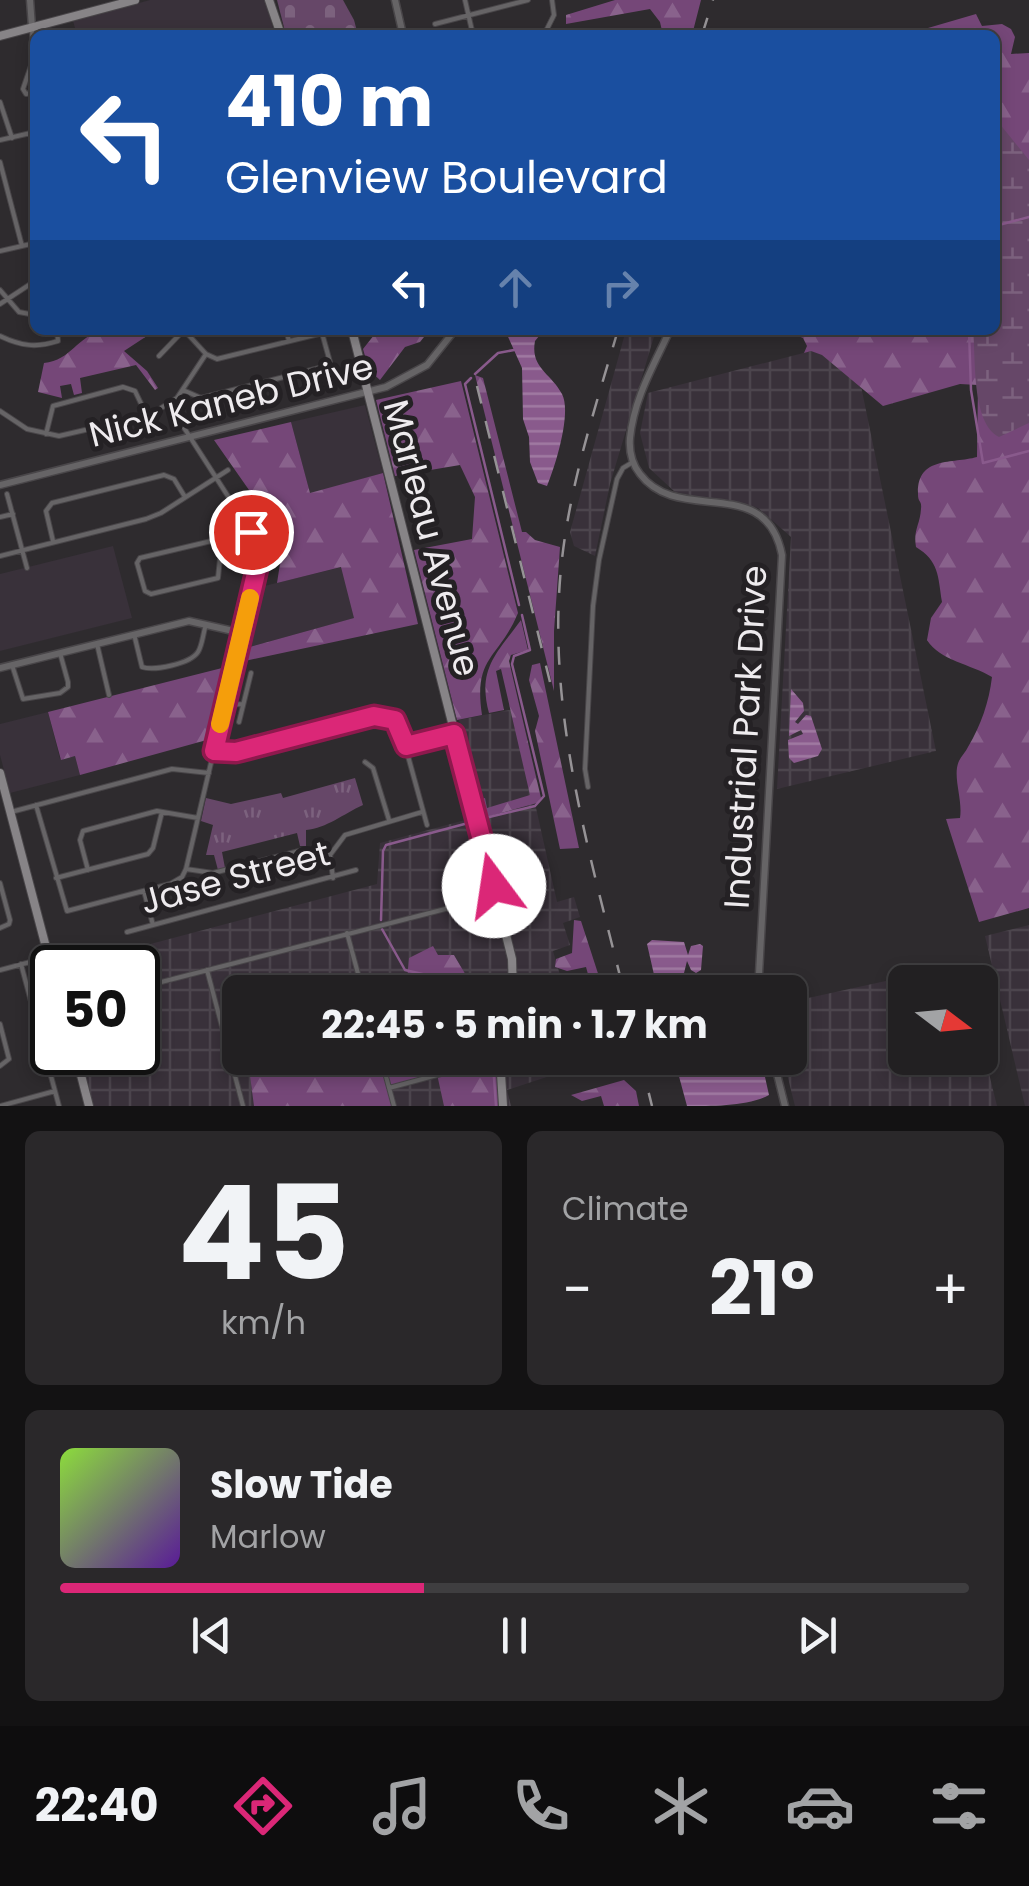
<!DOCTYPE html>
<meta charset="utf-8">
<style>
:root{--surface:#222022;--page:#2a282a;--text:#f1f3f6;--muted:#a2a3a5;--line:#3f3e40;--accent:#db2777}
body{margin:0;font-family:Poppins,sans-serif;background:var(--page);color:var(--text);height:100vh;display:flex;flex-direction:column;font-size:38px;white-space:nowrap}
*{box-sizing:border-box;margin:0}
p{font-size:32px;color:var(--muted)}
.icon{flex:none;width:55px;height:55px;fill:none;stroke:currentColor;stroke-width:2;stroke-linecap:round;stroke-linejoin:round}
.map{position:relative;height:1106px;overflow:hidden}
.details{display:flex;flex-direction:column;gap:25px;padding:25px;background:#131213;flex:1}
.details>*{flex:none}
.top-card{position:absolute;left:30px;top:30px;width:970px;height:305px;border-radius:15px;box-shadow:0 5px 15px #0003,0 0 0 2px var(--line);background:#1a4fa0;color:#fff;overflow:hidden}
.needle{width:65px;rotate:106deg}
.fabs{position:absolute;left:888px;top:965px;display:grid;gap:20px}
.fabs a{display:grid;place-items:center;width:110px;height:110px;border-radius:15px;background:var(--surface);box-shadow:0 5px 15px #0003,0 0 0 2px var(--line);font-size:50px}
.speed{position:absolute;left:30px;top:945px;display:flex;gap:20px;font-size:50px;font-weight:700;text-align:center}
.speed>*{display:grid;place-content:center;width:130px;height:130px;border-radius:50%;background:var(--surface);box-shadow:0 5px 15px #0003,0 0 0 2px var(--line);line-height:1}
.speed .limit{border:5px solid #111;border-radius:15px;background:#fff;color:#111}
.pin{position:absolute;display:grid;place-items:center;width:85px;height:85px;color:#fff;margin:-42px;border:5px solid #fff;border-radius:50%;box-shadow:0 2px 10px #0007}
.me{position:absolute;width:110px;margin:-55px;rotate:346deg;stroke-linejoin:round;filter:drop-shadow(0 0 8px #0008)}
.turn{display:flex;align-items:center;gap:35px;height:210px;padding:0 30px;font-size:45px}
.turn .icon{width:130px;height:130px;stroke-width:2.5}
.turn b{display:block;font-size:70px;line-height:85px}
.lanes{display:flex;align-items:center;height:95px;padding:0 30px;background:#0003;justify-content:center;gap:50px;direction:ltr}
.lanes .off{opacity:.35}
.big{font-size:75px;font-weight:700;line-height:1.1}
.details .card{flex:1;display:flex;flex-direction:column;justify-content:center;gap:15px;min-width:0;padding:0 35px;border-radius:15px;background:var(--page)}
.details .dial{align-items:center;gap:0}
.dial b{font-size:130px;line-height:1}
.song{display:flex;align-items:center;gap:30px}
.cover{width:120px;height:120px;border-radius:15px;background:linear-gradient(135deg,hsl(90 70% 55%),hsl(270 70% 35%))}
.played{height:10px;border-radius:5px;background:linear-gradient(90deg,var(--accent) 40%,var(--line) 40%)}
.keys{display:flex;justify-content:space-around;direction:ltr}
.heat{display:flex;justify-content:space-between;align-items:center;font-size:55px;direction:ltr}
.details .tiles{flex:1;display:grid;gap:25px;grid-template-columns:1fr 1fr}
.card:last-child{grid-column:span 2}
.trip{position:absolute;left:222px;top:975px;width:585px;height:100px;border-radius:15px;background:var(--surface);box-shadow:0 5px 15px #0003,0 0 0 2px var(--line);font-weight:700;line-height:100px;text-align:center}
.menu{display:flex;height:160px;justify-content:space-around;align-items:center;background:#0e0d0e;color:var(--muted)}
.menu .icon{width:70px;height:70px}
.menu .selected{color:var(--accent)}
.menu b{font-size:45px;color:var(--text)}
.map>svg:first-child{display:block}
.built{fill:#39313a}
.industrial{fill:url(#industrial-grid)}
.forest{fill:url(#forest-firs)}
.wetland{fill:url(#wetland-marsh)}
.cemetery{fill:url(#cemetery-stones)}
.park{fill:url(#park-tufts)}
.water{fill:url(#water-rules)}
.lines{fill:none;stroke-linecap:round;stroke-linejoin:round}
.stream{stroke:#895a8c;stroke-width:2.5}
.minor-casing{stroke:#494649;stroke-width:6}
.tertiary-casing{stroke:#494649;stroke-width:9}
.secondary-casing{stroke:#494649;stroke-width:10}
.minor{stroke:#666466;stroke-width:4}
.tertiary{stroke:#666466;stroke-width:6}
.secondary{stroke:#878487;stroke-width:8}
.rail{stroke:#969396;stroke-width:2.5;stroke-dasharray:18 18;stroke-linecap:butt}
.route-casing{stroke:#8e194d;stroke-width:25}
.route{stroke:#db2777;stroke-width:18}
.slow{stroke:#f59e0b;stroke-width:18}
.labels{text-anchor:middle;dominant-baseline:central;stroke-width:10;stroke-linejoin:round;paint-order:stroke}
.street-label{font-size:35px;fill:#eeebee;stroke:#242124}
</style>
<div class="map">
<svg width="1029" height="1106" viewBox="0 0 1029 1106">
<defs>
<pattern id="industrial-grid" width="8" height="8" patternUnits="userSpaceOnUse" patternTransform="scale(2.5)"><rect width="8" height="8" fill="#39313a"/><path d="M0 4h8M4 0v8" fill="none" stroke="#4c454d"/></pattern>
<pattern id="forest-firs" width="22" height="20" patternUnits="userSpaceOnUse" patternTransform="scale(2.5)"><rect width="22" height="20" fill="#754778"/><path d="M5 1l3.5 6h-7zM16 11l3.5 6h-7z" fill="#89628c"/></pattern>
<pattern id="wetland-marsh" width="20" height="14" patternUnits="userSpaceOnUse" patternTransform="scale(2.5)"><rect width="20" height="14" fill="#664768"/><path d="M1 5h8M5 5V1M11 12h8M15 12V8" fill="none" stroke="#7c627e"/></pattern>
<pattern id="cemetery-stones" width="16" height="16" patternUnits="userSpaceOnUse" patternTransform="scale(2.5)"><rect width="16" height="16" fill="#664768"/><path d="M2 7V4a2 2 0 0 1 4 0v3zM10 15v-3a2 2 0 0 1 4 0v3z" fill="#7c627e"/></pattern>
<pattern id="park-tufts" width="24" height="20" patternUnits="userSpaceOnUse" patternTransform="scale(2.5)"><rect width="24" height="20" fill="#664768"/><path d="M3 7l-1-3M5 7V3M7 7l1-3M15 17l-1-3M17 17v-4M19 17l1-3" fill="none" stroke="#7c627e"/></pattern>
<pattern id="water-rules" width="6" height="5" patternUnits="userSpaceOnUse" patternTransform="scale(2.5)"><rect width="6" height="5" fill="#895a8c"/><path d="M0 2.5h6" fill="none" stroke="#a07aa2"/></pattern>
</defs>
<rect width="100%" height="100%" fill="#2e2b2e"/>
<!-- built -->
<path class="built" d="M150,0H265L275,35H77L73,21Z
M365,405L383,473L310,494L291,422Z
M113,546L132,618L0,651V574Z
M342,567L355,618L242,649L256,588Z
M48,712L60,759L75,756L80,775L10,793L0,755V724Z"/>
<!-- industrial -->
<path class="industrial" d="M626,330H656L610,484L595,556L574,546L570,532Z
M811,351L822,354L861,386L936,751L777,789L791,537L758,508L675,492L649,468L640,433L648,393Z
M514,709L557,902L574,897L580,917L563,923L570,945L553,951L565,992H240V1058H565L568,1070L507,1090L511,1106H93L79,1053L138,1052V968L114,967L109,955L377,884L380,843L480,816L459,720Z
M1029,925V1106H1025L985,936Z
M904,977L963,982H905V1058H980V1037L997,1106H795L783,1058H790V1002Z"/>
<!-- forest -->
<path class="forest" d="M615,0H701L692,35H663L660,22L650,9L566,24V15Z
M976,14L982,26L1002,24L1011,29L1015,37L1011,54L1029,53V908L979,922L946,819L960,818C963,799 952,776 959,761C961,756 966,752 968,747C981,725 989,702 992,677C971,664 940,661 927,640L931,618L942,602C938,576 939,561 916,547C913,530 920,525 921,509C922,499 918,504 918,494C917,456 952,464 977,457L978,385L960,384L883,406L822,355L811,351L804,353L807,346L803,338L784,330H995V35H904Z
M103,330H156L124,351L147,371L158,388L155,390L136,365L80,378L82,393L74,395L71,384L60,386L62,398L38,392L44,363C72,360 76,337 103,330Z
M378,330H415L424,337L420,342L405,347L380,380L369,370L363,349Z
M475,375L483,378L522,532H526L535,540L560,547L554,631V691Z
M461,381L518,613C499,659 473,656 482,715L457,720L414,550L472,539L475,497L460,465L395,476L376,400Z
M291,422L310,493L383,473L418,624L240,662L242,649L354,618L341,567L277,583L282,551L275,527L214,440Z
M521,620L528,650L511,655L509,661L541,798L537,803L483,818L478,800L485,798L487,808L530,795L501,669L496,671L504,710L489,713C477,669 497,653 521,620Z
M540,663L579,848L560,849L535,731L539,716L529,680L532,665Z
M230,666L214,738L80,775L75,756L61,760L48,712Z
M574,920L581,921L604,992H593L586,967L567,971L555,967L556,959L572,953Z
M433,946L438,955H454L467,977L481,992H406L409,958Z
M264,1058H497L501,1106H444L437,1074L390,1086L393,1106H254L249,1068Z
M624,1080L636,1091L639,1106H604L601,1096L582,1101L571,1095Z"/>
<!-- wetland -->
<path class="wetland" d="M995,118L1029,160V423L999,437C971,423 976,357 973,330H995Z"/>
<!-- cemetery -->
<path class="cemetery" d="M277,0H343L354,20L358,35H286Z"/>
<!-- park -->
<path class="park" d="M355,778L363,805C343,814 327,828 306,830V846H300L297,833L222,852L225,868L218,870L214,855H206L213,825L201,821L206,798L231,804L281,793L283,798Z"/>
<!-- water -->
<path class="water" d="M505,330H544L535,341C530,368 551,373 562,394C572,413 555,467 547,486L538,483L530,462L529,437L523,419L522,368Z
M791,689L803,703L804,711L795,722L798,724L806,715L811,716L822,749L818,756L794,763L789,758L788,740L803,734L801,730L789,736Z
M652,940L684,942L688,955L691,946L700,944L703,946L701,970L696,973L691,970L687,961L684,973L655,979L647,944Z
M674,1058H761L763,1070L758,1075L765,1077L769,1095C749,1106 712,1106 687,1106Z"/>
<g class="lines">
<!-- stream -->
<path class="stream" d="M995,226L1029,217
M969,330L971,390L983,463L1029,451
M475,374L498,353L514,350
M471,378L465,384L519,605
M481,819L535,806L544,796L512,664L514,656L530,650L522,615
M381,920L383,851L386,845L472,822
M382,929L405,970L444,979L458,992
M493,1064L496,1106"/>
<!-- minor casing -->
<g class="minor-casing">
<path id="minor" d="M465,0L473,35
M435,24L528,0
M32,27L33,60L23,89L26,94L35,92
M544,35L554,15L552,0
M0,102L12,138
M32,133L35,145
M0,140L35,132
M0,162L22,246
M0,251L35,243
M0,290L19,312L35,315
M0,304L35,281
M184,330L206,354L217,359L335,330
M286,330L289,341
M0,336C21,346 36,348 58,341L57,330
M159,356L183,331
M183,390L201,398L327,366L330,362L322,333
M0,411L27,429L59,436L150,415L177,398L206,354
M46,434L53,406L123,387L135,391L147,416
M7,494L27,568
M0,517L13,514
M222,539L218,578L151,594L145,591L137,563L140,558L266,528
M53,541L46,511L52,503L164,475L174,479L185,497
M0,556L146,519L161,513L228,470
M134,634L142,667C154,671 190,664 198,652C202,646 203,635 205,628
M97,644L109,695
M12,665L23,699L60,693L68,687V682L60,653
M225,705L243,704
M239,722L251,673
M405,746L454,734
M216,751L236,752L374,715L389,716L400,727L427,825
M365,762L373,768L389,820
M588,787L585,769L593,606L599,560L617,479L623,468L633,462
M36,805L67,911L170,884L182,877L186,869L259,559L251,532L170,406
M11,812L172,769L209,773
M186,869L213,873L303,850L330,855
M88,870L80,840L83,831L157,811L198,818
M56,878L148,854L153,848L162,812
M333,878L330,855L345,835L422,812
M0,883L10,920L9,924L0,928
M144,891L153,925
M127,932L356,870
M347,933L363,992
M21,964L59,1106
M0,970L49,957
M207,970L243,1106
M138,988L496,896
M0,1024L9,1059L0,1066
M381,1058L394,1106
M389,1088L500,1058
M0,1106L55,1091"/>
</g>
<!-- tertiary casing -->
<g class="tertiary-casing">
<path id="tertiary" d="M30,0L32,27
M395,0L403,35
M670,330C654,365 634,398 630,438C629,451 632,464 640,474C679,526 766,472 782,555L758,992
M0,485L386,387L427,365L455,330
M0,668L189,621L242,633
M773,1058L785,1106"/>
</g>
<!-- secondary casing -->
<g class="secondary-casing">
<path id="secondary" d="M269,0L281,35
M0,36L135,0
M352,330L496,895L512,959L513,992
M0,773L52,970
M75,1052L89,1106
M500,1058L503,1106"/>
</g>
<!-- minor -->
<use href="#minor" class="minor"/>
<!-- tertiary -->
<use href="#tertiary" class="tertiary"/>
<!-- secondary -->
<use href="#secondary" class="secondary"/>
<!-- rail -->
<path class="rail" d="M702,35L713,0
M618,330C596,405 571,480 562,559C545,706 589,851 624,992
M477,386L550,682
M640,1058L652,1106"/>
</g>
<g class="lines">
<!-- route casing -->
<g class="route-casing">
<path id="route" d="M251,532L256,543L257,569L214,751L236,752L374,716L395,720L406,746L454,734L494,886"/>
</g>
<!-- route -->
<use href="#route" class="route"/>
<!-- slow -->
<path class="slow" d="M220,724L250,598"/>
</g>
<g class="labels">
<!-- street labels -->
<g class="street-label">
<text transform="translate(231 400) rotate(-14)">Nick Kaneb Drive</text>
<text transform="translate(432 538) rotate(75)">Marleau Avenue</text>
<text transform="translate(745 737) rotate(-87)">Industrial Park Drive</text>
<text transform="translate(235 877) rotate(-15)">Jase Street</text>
</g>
</g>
</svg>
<div class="fabs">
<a><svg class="needle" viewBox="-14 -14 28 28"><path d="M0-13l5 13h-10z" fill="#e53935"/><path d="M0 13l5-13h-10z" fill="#a2a3a5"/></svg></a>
</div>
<div class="speed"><div class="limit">50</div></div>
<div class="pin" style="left:251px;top:532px;background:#d93025"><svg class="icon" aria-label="arrive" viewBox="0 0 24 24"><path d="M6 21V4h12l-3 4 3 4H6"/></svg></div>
<svg class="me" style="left:494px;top:886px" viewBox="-20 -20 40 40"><circle r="19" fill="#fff"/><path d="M0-13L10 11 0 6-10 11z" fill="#db2777"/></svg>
<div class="trip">22:45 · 5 min · 1.7 km</div>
<div class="top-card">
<div class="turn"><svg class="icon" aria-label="left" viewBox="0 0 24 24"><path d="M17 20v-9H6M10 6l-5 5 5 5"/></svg><div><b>410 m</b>Glenview Boulevard</div></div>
<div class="lanes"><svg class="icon" aria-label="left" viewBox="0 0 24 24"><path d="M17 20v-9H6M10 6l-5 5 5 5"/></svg><svg class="icon off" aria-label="ahead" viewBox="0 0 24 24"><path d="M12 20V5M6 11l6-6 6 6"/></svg><svg class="icon off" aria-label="right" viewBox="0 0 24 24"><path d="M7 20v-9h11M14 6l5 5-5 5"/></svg></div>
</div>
</div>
<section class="details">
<div class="tiles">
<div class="card dial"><b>45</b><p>km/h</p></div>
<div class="card"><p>Climate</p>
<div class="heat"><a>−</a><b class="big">21°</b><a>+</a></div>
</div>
<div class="card">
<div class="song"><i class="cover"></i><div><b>Slow Tide</b><p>Marlow</p></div></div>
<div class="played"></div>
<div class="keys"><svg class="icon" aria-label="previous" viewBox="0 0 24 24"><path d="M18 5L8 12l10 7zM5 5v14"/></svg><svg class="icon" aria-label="pause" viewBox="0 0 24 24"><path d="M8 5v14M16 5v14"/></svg><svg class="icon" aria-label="next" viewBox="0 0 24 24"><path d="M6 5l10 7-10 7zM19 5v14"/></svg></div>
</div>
</div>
</section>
<nav class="menu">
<b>22:40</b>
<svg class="icon selected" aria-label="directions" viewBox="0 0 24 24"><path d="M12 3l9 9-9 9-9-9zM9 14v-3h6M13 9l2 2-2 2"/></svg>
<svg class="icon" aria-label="music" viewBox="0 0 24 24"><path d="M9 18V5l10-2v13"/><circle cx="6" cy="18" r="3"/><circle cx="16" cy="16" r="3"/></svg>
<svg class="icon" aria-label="phone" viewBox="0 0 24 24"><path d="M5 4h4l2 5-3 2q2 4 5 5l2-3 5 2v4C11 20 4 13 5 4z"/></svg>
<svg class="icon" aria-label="climate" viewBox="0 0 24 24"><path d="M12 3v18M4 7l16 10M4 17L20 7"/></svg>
<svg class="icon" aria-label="car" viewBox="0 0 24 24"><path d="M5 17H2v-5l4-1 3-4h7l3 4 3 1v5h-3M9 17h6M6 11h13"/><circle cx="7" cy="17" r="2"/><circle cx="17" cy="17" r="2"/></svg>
<svg class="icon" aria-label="filters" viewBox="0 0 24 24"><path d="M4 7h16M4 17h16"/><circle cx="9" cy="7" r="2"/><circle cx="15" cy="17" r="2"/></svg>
</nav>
